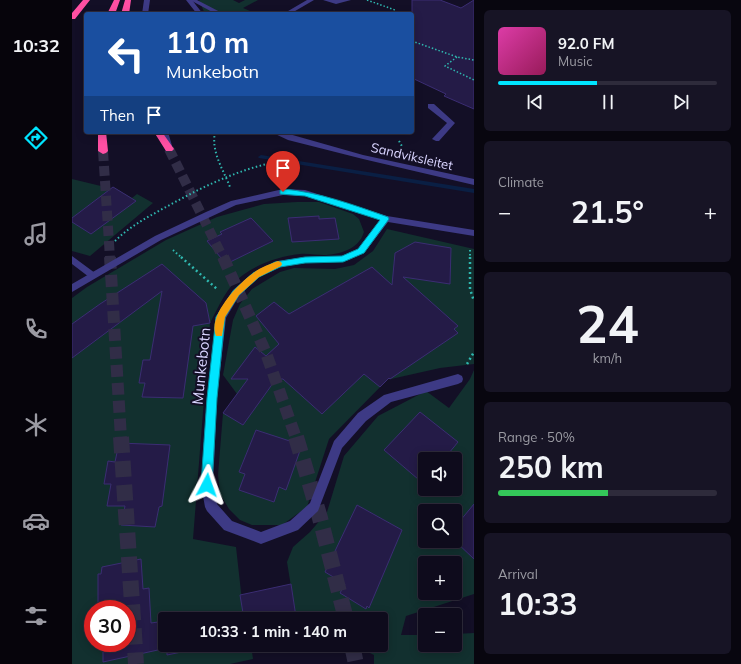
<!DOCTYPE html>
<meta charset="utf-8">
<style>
:root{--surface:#0e0b1c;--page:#171425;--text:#f1f3f6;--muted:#9b9ba3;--line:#2e2b3b;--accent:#00e5ff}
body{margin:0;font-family:Mulish,sans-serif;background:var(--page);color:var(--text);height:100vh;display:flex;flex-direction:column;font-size:15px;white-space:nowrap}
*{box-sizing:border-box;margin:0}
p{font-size:13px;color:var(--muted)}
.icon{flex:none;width:22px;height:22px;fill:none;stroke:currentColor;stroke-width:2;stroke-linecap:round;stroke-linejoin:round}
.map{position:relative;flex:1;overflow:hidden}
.details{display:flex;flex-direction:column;gap:10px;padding:10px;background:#08060f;width:267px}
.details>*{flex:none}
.guide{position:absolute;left:12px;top:12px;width:330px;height:122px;border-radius:4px;box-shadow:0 2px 10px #0003,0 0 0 1px var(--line);background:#1a4fa0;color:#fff;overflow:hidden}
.fabs{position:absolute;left:346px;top:452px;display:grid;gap:8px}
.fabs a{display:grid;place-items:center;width:44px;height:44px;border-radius:4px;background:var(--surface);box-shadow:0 2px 10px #0003,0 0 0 1px var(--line);font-size:20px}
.speed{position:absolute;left:12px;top:600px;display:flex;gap:8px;font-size:20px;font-weight:700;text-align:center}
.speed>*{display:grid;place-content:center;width:52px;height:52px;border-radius:50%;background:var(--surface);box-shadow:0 2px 10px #0003,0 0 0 1px var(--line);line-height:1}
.speed .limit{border:6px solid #d22;background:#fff;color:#111}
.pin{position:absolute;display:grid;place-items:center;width:34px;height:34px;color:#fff;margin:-41px -17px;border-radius:50% 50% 50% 0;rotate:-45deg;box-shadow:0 0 4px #0007}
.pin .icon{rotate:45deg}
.me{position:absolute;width:44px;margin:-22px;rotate:4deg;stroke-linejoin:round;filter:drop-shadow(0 0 3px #0008)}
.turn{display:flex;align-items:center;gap:14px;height:84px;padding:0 16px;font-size:18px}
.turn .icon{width:52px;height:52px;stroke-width:2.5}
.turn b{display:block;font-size:28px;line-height:34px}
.then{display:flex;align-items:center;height:38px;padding:0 16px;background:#0003;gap:8px;font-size:15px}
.big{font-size:30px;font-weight:700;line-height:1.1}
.details .card{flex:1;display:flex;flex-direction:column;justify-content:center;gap:6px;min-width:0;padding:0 14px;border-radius:6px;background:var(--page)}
.details .dial{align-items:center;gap:0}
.dial b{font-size:52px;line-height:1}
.song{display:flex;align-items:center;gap:12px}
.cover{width:48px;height:48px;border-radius:6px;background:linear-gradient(135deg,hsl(320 70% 55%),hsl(330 70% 35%))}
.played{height:4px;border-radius:2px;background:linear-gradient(90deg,var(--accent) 45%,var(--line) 45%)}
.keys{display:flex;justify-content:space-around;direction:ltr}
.heat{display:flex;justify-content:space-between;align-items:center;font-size:22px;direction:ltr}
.charge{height:6px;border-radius:3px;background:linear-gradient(90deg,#34c759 50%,var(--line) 0)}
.trip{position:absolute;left:86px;top:612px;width:230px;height:40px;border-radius:4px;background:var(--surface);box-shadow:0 2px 10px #0003,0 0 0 1px var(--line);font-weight:700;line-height:40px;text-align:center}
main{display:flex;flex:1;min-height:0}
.tab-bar{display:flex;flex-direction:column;width:72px;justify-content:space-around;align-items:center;background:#06040b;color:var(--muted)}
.tab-bar .icon{width:28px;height:28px}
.tab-bar .on{color:var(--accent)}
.tab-bar b{font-size:18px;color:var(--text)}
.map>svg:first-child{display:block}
.green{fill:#12302f;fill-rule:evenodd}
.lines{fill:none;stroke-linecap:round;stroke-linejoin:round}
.stream{fill:#0a1f44;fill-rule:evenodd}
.building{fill:#241b47;stroke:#3b2d73}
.highway-tunnel-far2{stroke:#312d47;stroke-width:10;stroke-dasharray:10 5;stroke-linecap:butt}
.highway-tunnel-far1{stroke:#312d47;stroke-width:12;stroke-dasharray:12 6;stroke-linecap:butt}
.highway-tunnel{stroke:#312d47;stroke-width:16;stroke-dasharray:16 8;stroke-linecap:butt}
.path-far2{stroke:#2fb8b0;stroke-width:1.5;stroke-dasharray:1.5 2;stroke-linecap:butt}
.path-far1{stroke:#2fb8b0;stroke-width:2;stroke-dasharray:1.5 2.5;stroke-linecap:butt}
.path{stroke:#2fb8b0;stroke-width:2.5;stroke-dasharray:2 3;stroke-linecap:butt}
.lane{fill:#3d3a85;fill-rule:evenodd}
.street{fill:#3d3a85;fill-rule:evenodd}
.highway{fill:#ff4fa3;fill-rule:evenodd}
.route{fill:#00e5ff;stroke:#0095a6}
.slow{fill:#f59e0b}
.labels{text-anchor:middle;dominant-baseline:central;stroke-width:4;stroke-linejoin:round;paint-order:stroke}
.far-street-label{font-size:13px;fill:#d9d4ff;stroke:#130f26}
.street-label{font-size:15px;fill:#d9d4ff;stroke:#130f26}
</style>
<main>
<nav class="tab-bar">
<b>10:32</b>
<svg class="icon on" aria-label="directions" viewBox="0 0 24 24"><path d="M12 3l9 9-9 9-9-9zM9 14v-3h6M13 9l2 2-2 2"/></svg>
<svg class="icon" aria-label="music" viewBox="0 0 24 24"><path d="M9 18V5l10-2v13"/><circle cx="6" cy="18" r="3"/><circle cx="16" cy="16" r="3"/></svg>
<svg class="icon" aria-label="phone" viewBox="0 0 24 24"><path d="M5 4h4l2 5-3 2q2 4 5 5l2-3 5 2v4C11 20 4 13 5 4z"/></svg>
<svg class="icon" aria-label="climate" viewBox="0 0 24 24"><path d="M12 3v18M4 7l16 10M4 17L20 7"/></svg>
<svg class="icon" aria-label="car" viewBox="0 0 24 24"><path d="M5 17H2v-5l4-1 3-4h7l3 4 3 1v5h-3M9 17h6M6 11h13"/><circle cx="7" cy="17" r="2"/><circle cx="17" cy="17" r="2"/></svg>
<svg class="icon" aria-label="filters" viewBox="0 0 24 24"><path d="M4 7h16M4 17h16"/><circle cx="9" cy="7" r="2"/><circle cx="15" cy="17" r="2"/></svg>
</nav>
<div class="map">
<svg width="402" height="664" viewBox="0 0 402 664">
<rect width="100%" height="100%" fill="#130f26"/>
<!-- green -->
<path class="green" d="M127,0H161L167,3L173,0H186L171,8L178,11L176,12L177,14H133Z
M0,179L33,187L38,189L41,187L60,198L65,194L81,203L18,256L0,251Z
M225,202H247L281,214L287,219L292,232C291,234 290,238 288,240C282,250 264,255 252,255C244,255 236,253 228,254C209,256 187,263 171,275C155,286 147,306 138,323L121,539L164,547L172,619H93V645H179L181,659L158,664H0V298L15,287L94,240L145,217L192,204ZM21,609H55V643H21Z
M315,229L402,249V364L368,368L319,379L317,378L257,439L235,507L210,525H180L168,520L157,509L148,494L146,475L151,413L165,394L151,375L161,320L168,304L180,289L208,272L222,268L263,269L282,265L301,251Z
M402,370V594L334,616L329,635H353V645H383V634L402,633V664H302V655L282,645H309V619H228L224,617L215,562L221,547L238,532L255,512L272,456L306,416L354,391L377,408L398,379ZM353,459H383V489H353ZM353,511H383V541H353ZM353,563H383V593H353Z"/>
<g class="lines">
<!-- stream -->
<path class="stream" d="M189,155L402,189V193L187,158L186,157Z"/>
</g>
<!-- building -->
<path class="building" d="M340,0H368L389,8L402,0V109L372,96L374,94L340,78Z
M41,187L64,201L19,234L0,222V218Z
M247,216V219L263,218L267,239L220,242L216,218Z
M179,218L201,241L154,264L135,241L150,234L148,232Z
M343,242L379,248L378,284L331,277L386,326L382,329L386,333L318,379L317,378L308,387L292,374L250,414L211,379H204L171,425L151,413L176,379H159L183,347L194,356L207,344L184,316L202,302L217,314L300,267L320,285L323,253Z
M90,264L134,303L138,323L121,326L111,398L70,397L73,383H67L71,360H78L90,291L0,358V324L28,304Z
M348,412L386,442L372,459H353V485L312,450Z
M184,430L230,445L214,490L207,487L202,502L167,490L173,474L167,472Z
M47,443L98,445L90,506L87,507L83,527L49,525L53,506H35L39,484H32L36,461L43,462Z
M402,504V559L383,541V527Z
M285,505L330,530L297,608L295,606L294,609L268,593L273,584L253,572Z
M69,559L71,589L77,588L79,623L93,621V645H124V649L95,655V648L31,662V643H55V609H26V574H29L30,567Z
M219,584L224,617L210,619H172L168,595Z"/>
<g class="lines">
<!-- highway-tunnel-far2 -->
<path class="highway-tunnel-far2" d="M97,149L151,258
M31,151L38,258"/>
<!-- highway-tunnel-far1 -->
<path class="highway-tunnel-far1" d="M38,257L49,438
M151,257L194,353L224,438"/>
<!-- highway-tunnel -->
<path class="highway-tunnel" d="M49,437L64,664
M224,437L248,518L274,619
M280,645L284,664"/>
<!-- path-far2 -->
<path class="path-far2" d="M295,0L323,10V14
M340,41L385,57L402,60
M385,57L373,66L402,80"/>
<!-- path-far1 -->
<path class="path-far1" d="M143,132C139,152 151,169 158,187
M327,141L331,148
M43,241C58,226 76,217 94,207C136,184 178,163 226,159
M101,250L110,258
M398,250V258"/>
<!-- path -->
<path class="path" d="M109,257L145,289
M398,257V289L402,301
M395,364L402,352"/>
<!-- lane -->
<path class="lane" d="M72,0H78L76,14H70Z
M118,0H125L152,14H144Z
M235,0H242L218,14H211Z
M251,0H279L264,4Z
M356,104H362L383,123L367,141H364L360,139L375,123L356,108Z
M88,132H96L101,149L100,151H94L93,149Z
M0,256L23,273L25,275L23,277H17L0,264Z"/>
<!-- street -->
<path class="street" d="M114,0H120L131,14H125Z
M199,132H210L291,155L402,179V185L291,159L216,140Z
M211,189L233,190L315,216L402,230V236L316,222L292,253L274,261L233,263L208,267L187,277L167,296L154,318L145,398L141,485L145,504L160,521L189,532L218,521L238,503L262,441L286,413L312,395L386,374L390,376L391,379L390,382L386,384L319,402L294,421L270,448L246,511L226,530L189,544L152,530L135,511L133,507L129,485L135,398L144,317L161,290L181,273L206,261L233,257L270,256L286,249L308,220L233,196L211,195L164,205L89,240L0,292V284L83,236L134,212L159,201Z"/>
<!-- highway -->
<path class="highway" d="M11,0H18L3,19H0V13Z
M42,0H48L43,14H35Z
M53,0H59L57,14H49Z
M26,132H34L36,151L34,153L31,154L26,151Z
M82,132H90L102,149L100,151H94Z"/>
</g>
<!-- route -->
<path class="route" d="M211,189C247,192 282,205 316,217L317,219L292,253L271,262L233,263L208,267L187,277L167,295L153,317L145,398L140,485L139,489L135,490L131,489L129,485L135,398L144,317L161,291L181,273L203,262L233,257L270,256L286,249L308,220L233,196L208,194V190Z"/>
<!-- slow -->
<path class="slow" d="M206,261L209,262L210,264L209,266L187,277L167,295L153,317L150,336H144C135,316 166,284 180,274C187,268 198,264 206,261Z"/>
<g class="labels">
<!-- far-street labels -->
<g class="far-street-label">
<text transform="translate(340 156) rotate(13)">Sandviksleitet</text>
</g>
<!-- street labels -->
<g class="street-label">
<text transform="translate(129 366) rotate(-84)">Munkebotn</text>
</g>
</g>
</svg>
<div class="fabs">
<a><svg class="icon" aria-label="sound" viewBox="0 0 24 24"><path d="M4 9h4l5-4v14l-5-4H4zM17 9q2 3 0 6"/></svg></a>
<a><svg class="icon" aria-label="search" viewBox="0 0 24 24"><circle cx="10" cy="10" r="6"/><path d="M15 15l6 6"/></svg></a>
<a>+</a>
<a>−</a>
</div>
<div class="speed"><div class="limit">30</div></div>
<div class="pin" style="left:211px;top:192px;background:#d93025"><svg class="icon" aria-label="arrive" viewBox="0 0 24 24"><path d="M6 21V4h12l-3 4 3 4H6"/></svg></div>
<svg class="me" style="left:135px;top:485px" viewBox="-20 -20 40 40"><path d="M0-17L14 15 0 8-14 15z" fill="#00e5ff" stroke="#fff" stroke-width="4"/></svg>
<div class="trip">10:33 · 1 min · 140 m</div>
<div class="guide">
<div class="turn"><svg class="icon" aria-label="left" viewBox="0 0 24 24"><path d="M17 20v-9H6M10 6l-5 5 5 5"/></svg><div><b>110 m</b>Munkebotn</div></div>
<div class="then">Then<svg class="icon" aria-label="arrive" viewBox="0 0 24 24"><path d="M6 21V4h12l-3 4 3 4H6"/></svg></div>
</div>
</div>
<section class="details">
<div class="card">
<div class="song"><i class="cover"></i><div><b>92.0 FM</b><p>Music</p></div></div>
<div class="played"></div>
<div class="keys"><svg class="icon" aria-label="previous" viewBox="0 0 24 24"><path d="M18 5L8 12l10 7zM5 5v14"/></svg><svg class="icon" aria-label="pause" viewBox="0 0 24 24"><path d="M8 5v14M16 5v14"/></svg><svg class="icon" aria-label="next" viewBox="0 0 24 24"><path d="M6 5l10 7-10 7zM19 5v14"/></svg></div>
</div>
<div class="card"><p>Climate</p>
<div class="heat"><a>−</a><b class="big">21.5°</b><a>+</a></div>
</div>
<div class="card dial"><b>24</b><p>km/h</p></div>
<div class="card"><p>Range · 50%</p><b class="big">250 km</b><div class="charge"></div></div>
<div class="card"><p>Arrival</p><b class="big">10:33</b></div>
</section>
</main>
